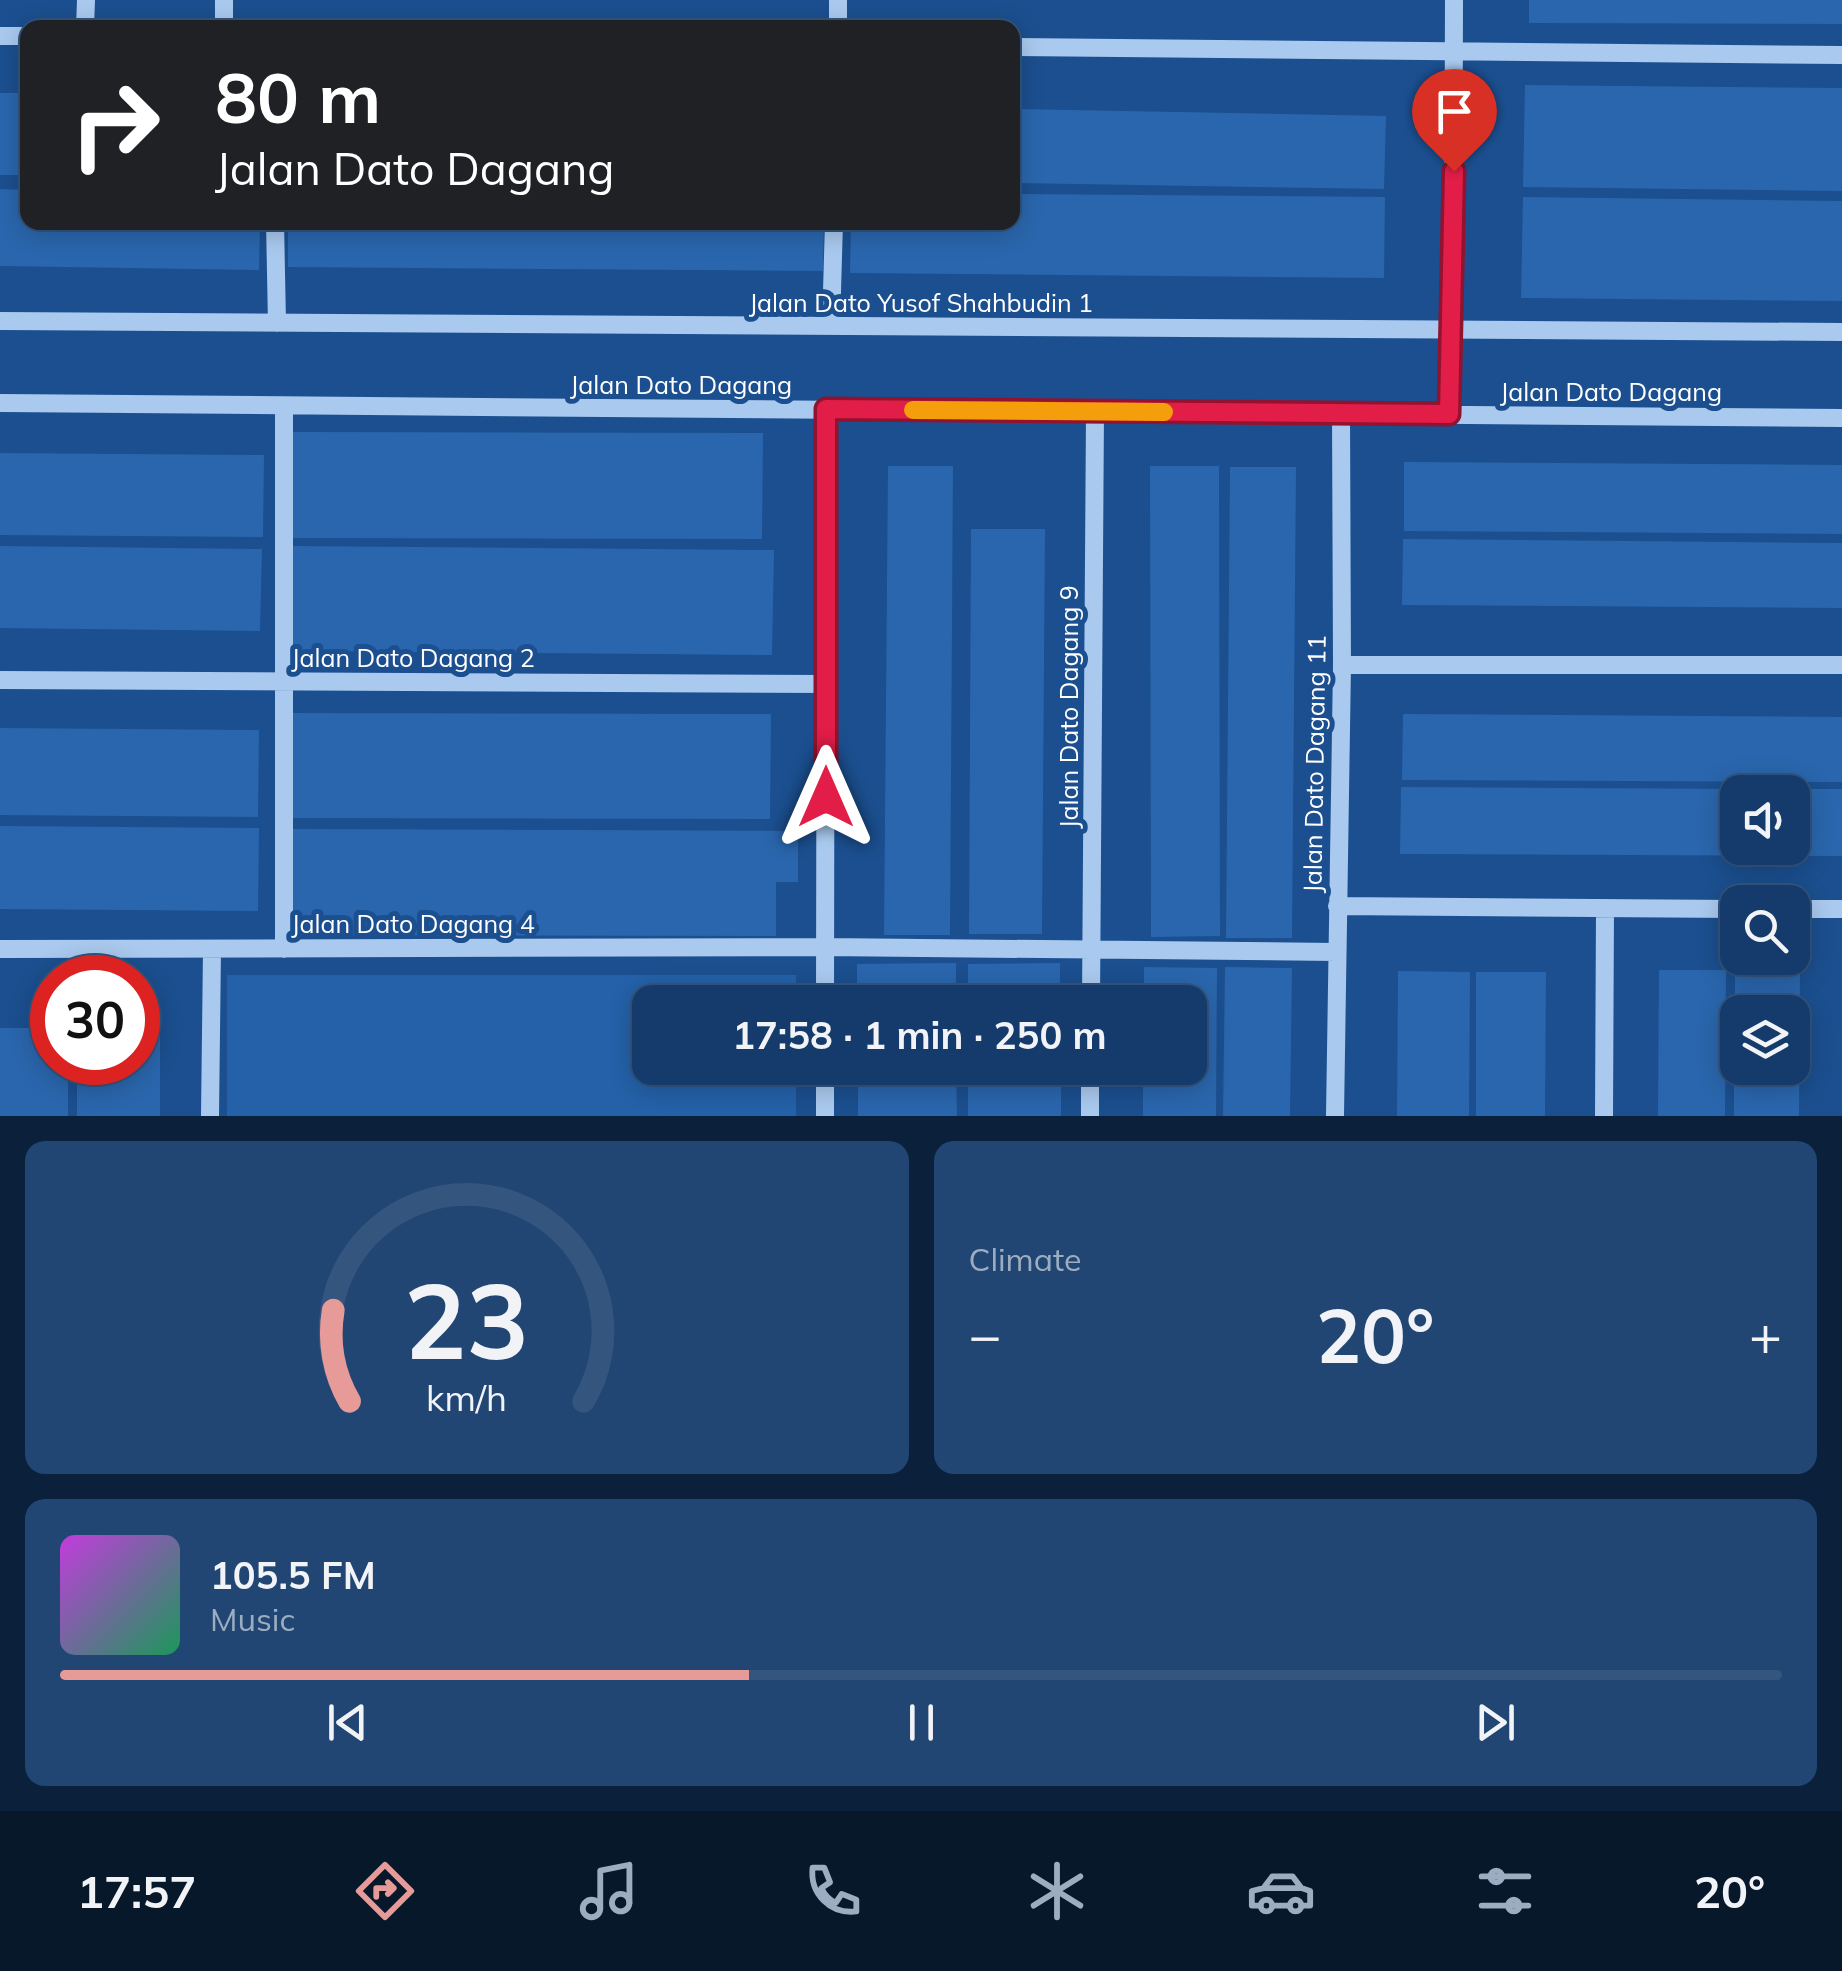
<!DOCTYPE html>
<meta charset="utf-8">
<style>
:root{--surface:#143b6b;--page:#214673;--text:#f1f3f6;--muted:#9dadc1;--line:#33557e;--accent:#e69b98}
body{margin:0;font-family:Mulish,sans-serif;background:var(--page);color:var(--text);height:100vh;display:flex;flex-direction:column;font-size:38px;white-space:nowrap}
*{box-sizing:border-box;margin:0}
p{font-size:32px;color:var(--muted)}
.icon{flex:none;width:55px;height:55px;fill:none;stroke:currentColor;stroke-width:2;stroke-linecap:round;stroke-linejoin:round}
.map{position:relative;height:1116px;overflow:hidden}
.details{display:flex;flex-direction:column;gap:25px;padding:25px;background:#0b203b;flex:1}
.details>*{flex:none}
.top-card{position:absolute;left:20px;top:20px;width:1000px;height:210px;border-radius:20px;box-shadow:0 5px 25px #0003,0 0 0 2px var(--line);background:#202124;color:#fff;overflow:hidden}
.buttons{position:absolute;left:1720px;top:775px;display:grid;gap:20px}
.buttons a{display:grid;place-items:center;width:90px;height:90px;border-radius:20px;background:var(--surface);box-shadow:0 5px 25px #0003,0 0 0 2px var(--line);font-size:50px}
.speed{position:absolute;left:30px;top:955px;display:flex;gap:20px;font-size:50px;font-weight:700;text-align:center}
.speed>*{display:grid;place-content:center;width:130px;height:130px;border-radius:50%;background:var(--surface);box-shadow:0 5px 25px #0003,0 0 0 2px var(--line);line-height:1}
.speed .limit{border:15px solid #d22;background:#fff;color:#111}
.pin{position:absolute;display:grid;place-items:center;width:85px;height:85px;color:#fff;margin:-102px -42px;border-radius:50% 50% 50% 0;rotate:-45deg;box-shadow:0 0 10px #0007}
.pin .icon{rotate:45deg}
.me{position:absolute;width:110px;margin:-55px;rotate:0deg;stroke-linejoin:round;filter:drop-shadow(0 0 8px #0008)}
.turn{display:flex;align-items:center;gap:35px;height:210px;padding:0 30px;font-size:45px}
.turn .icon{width:130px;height:130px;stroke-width:2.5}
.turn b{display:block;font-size:70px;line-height:85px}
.big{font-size:75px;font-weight:700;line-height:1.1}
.details .tile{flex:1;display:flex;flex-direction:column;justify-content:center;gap:15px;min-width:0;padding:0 35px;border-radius:20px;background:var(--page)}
.details .dial{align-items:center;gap:0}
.dial svg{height:260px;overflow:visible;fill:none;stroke:var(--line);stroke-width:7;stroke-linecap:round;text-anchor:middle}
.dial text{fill:var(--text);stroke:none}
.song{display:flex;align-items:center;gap:30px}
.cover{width:120px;height:120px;border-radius:15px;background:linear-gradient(135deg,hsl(290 70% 55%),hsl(150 70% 35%))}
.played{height:10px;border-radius:5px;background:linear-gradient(90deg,var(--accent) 40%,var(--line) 40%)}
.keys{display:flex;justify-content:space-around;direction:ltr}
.heat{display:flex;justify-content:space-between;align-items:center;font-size:55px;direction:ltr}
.details .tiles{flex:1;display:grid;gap:25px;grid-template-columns:1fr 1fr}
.tile:last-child{grid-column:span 2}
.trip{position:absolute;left:632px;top:985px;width:575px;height:100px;border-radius:20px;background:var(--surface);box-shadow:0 5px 25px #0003,0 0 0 2px var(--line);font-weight:700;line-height:100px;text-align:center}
.tab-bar{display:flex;height:160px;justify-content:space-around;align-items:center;background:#08182b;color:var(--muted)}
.tab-bar .icon{width:70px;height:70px}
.tab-bar .active{color:var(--accent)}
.tab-bar b{font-size:45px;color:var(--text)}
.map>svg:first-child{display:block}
.green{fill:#2461a8}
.building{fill:#2a66ad}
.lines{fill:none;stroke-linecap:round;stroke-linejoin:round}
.minor{stroke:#a9c9ee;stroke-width:18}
.route-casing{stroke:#92132f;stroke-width:25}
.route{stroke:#e11d48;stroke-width:18}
.slow{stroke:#f59e0b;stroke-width:18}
.labels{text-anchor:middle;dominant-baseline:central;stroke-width:10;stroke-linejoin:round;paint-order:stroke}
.street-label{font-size:25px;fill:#fff;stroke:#1b4f8f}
</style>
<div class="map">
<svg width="1842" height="1116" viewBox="0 0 1842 1116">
<rect width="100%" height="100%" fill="#1b4f8f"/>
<!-- green -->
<path class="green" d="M227,975H796V1002H650V1068H796V1116H227Z"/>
<!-- building -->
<path class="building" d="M1529,0H1842V24L1529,23Z
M1525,85L1842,88V191L1523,187Z
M0,93H28V175H0Z
M1012,109L1386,116L1384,189L1012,183Z
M0,189L28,190V222H260L259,270L0,266Z
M1012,194L1385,197L1384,278L850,273L851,222H1012Z
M1523,197L1842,201V301L1521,298Z
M288,222H824L823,271L288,267Z
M290,432L763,433L762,539L290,538Z
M0,453L264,455L263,537L0,535Z
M1404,462L1842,465V534L1404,531Z
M888,466H953L950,935H884Z
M1150,466H1219L1220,936L1151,937Z
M1230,467H1296L1292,938H1226Z
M971,529H1045L1042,934H969Z
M1403,539L1842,543V608L1402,605Z
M0,546L262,549L260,631L0,628Z
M290,546L774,550L772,655L288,651Z
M288,713L771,714L770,819L288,818Z
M1403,714L1842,717V782L1402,780Z
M0,728L259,730L258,817L0,815Z
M1401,787L1748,789V792H1738V848H1792V789H1842V856L1400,854Z
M0,826L259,828L258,911L0,909Z
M288,829L798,831V882H776V936L287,935Z
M956,963V1002H857V964Z
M1060,963V1002H968V964Z
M1144,967L1217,968L1216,1116H1143V1068H1190V1002H1144Z
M1225,967L1292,968L1290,1116H1223Z
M1659,970H1726L1725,1116H1658Z
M1398,971L1470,972L1469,1116H1397Z
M1735,971H1800L1799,1116H1734V1068H1792V1012H1735Z
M1476,972H1546L1545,1116H1476Z
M138,1025H160V1116H77V1062H138Z
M0,1028H52V1062H68V1116H0Z
M858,1068H956L957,1116H858Z
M968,1068H1061V1116H968Z"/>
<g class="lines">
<!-- minor -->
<path class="minor" d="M85,28L86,0
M224,28V0
M838,28V0
M0,36H28
M1012,47L1842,55
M275,222L277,323
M0,321L1842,332
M831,326L834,222
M0,403L1842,418
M1449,415L1453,330L1454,0
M1342,665H1842
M0,680L827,684
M1337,906L1738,909
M1792,909H1842
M0,949L825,947L1336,952
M284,949V407
M825,1002L826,409
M1091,1002L1095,411
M210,1116L212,949
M825,1116V1068
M1090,1116V1068
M1335,1116L1342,665L1341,413
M1604,1116L1605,908"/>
</g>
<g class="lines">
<!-- route casing -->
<g class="route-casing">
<path id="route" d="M826,797V409L1449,414L1454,171"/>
</g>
<!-- route -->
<use href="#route" class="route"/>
<!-- slow -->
<path class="slow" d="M913,410L1164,412"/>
</g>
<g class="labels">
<!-- street labels -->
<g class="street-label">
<text x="921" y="302">Jalan Dato Yusof Shahbudin 1</text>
<text x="681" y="384">Jalan Dato Dagang</text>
<text x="1611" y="391">Jalan Dato Dagang</text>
<text x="413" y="657">Jalan Dato Dagang 2</text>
<text transform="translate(1068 707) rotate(-90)">Jalan Dato Dagang 9</text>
<text transform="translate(1314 764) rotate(-89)">Jalan Dato Dagang 11</text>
<text x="413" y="923">Jalan Dato Dagang 4</text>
</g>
</g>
</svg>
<div class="buttons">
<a><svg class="icon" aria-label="sound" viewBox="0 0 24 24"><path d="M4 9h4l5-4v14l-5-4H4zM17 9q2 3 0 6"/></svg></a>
<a><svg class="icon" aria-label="search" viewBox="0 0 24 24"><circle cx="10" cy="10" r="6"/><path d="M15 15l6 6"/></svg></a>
<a><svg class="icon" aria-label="layers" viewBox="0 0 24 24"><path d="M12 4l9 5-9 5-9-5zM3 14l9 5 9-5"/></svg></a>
</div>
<div class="speed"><div class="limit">30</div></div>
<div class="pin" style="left:1454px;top:171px;background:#d93025"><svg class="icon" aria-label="arrive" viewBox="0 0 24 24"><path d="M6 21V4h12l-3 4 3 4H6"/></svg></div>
<svg class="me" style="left:826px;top:797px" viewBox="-20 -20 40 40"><path d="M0-17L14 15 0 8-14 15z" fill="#e11d48" stroke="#fff" stroke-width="4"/></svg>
<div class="trip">17:58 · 1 min · 250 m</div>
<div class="top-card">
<div class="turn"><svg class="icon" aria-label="right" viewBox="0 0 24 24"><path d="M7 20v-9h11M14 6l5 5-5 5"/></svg><div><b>80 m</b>Jalan Dato Dagang</div></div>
</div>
</div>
<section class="details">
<div class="tiles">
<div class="tile dial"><svg viewBox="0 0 100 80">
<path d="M14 69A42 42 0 1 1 86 69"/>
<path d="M14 69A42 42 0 0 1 9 41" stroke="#e69b98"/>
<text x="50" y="56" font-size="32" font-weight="700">23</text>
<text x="50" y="72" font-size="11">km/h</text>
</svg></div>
<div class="tile"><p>Climate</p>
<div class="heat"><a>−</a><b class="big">20°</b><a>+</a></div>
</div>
<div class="tile">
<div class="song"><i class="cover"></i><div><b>105.5 FM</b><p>Music</p></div></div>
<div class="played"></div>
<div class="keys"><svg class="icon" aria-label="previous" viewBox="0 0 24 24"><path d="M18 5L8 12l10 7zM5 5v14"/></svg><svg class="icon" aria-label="pause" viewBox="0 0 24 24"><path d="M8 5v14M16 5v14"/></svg><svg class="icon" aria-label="next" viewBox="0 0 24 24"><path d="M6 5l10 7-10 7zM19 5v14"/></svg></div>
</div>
</div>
</section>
<nav class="tab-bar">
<b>17:57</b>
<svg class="icon active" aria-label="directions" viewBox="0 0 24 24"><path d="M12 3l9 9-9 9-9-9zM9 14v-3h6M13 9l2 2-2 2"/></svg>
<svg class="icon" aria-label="music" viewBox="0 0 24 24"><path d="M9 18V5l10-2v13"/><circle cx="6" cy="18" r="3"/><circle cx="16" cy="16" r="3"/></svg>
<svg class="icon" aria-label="phone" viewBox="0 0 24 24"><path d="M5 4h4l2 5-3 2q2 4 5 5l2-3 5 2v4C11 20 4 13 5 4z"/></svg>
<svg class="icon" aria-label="climate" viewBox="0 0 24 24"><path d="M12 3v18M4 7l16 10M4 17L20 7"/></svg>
<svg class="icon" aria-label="car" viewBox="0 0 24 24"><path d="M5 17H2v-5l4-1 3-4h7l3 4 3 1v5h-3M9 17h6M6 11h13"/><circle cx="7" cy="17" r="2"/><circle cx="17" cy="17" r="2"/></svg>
<svg class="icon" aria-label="filters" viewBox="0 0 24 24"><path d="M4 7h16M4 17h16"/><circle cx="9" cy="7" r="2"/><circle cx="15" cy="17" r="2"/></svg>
<b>20°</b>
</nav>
